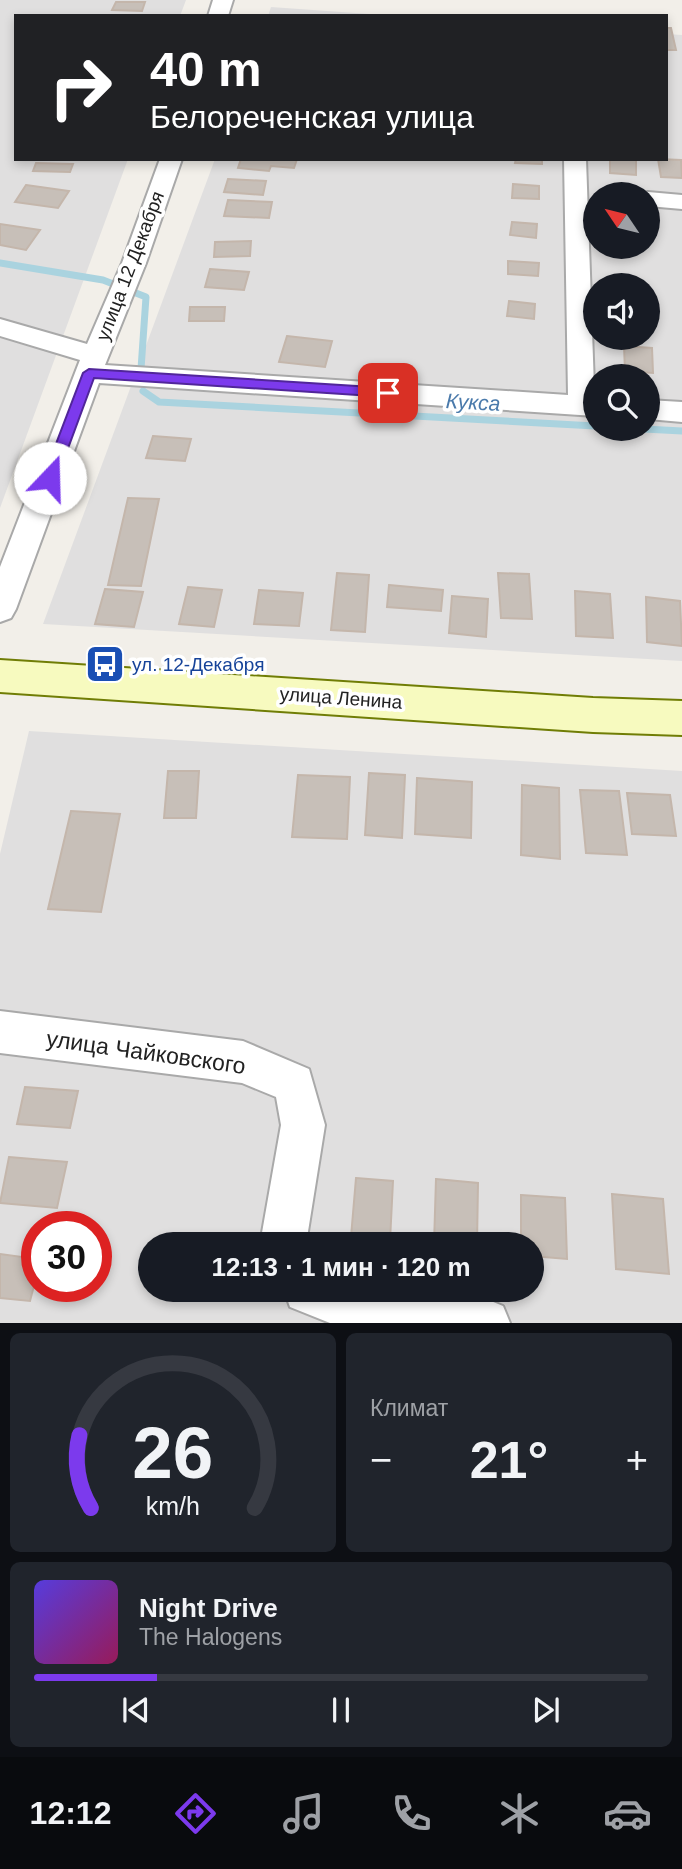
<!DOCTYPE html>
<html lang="ru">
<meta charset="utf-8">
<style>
:root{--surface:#171b24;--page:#20242c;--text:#f1f3f6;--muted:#9ea1a6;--line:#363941;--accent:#7c3aed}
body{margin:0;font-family:Arial,sans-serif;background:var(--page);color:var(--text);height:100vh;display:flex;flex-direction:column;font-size:26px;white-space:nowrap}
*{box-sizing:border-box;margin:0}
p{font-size:23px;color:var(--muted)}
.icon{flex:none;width:38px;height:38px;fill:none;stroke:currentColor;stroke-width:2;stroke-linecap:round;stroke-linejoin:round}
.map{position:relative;height:1323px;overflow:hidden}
.details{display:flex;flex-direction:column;gap:10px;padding:10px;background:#0d0f14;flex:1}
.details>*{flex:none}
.banner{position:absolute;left:14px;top:14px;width:654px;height:147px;border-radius:0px;box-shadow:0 4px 10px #0003;background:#202124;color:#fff;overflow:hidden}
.needle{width:46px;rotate:305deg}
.tools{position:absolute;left:583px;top:182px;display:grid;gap:14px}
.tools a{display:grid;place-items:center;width:77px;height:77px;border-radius:50%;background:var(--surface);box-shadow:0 4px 10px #0003;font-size:35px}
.speed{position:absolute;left:21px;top:1211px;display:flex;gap:14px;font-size:35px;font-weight:700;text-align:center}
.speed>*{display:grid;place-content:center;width:91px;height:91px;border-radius:50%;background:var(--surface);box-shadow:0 4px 10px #0003;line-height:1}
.speed .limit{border:10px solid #d22;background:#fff;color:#111}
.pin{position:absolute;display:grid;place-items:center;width:60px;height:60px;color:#fff;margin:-30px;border-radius:14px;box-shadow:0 4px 10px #0006}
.me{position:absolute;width:77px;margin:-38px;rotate:21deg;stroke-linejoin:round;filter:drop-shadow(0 0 5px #0008)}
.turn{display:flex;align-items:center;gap:24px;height:147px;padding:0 21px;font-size:32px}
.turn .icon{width:91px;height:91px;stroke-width:2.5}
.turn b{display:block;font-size:49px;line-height:60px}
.big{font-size:52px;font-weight:800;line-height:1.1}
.details .card{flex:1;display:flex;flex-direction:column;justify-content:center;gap:10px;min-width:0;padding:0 24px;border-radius:10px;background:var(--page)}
.details .dial{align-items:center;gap:0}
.dial svg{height:182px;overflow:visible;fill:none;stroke:var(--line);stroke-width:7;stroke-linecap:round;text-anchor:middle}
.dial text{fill:var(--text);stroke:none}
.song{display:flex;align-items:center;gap:21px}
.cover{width:84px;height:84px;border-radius:10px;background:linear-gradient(135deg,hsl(250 70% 55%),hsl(330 70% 35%))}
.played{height:7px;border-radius:4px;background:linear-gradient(90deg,var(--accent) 20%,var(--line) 20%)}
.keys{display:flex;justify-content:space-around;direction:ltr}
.heat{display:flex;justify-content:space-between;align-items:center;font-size:38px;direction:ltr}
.details .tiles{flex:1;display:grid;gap:10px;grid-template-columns:1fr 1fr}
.card:last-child{grid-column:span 2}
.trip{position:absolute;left:138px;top:1232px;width:406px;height:70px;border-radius:35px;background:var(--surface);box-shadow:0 4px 10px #0003;font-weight:800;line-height:70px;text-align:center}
.menu{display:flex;height:112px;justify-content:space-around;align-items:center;background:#090b0e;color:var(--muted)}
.menu .icon{width:49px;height:49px}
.menu .on{color:var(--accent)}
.menu b{font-size:32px;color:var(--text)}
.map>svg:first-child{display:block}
.residential{fill:#e0dfdf;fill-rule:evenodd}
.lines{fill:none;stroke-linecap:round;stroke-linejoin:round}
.stream{stroke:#aad3df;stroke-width:7}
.building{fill:#c7bfb8;stroke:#c4b6ab;stroke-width:2}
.street-casing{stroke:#a9a9a9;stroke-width:4}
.secondary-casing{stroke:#707d05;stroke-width:4}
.street{fill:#fff;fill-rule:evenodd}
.secondary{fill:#f7fabf;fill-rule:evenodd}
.route{fill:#7c3aed;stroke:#51269a;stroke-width:2}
.labels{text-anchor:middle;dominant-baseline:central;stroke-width:7;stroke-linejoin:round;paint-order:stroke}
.street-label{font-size:19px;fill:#222;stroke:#fff}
.transit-label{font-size:19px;fill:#164399;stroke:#fff;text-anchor:start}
.water-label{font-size:21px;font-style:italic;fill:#4a7aab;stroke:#fff}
.near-street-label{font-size:23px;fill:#222;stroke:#fff}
</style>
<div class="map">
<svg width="682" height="1323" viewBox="0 0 682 1323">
<rect width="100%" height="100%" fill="#f2efe9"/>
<!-- residential -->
<path class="residential" d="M0,0H186L180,16H16V159H128L0,508Z
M271,7L397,16H268Z
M667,34L682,35V661L43,624L215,159H667ZM595,194H648V247H595ZM595,285H648V338H595ZM595,376H648V429H595Z
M29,731L682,771V1323H0V854ZM37,1227H96V1286H37ZM150,1244H532V1290H150Z"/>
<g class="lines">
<!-- stream -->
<path class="stream" d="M0,263L103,280L146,297L141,369
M143,391L159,402L595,426
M644,429L682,431"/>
</g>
<!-- building -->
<path class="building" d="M116,2H145L142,11L112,10Z
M667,28H671L676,50H667Z
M241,159H297L294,168L271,166L269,171L238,168Z
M516,159H542V164L515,163Z
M610,159H636V175L610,173Z
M658,159L681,160L682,178L661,177Z
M36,163L73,164L70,172L33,171Z
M228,179L266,181L263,195L224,192Z
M513,184L539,186V199L512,198Z
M26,185L69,191L58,208L15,202Z
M228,200L272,202L269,218L224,216Z
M512,222L537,224L536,238L510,235Z
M0,224L40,230L26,250L0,245Z
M251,241L250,256L214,257L215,242Z
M508,261L539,263L538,276L508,274Z
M210,269L249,272L244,290L205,287Z
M509,301L535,304L534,319L507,316Z
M190,307H225L224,321H189Z
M287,336L332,341L325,367L279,362Z
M624,346L652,348L653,373L625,371Z
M153,436L191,439L185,461L146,458Z
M128,498L159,499L141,586L108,585Z
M337,573L369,575L365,632L331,630Z
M498,573L529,574L532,619L501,618Z
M389,585L443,590L441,611L387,607Z
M188,587L222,590L214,627L179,624Z
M105,589L143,592L134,627L95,624Z
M259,590L303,593L299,626L254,624Z
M575,591L610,594L613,638L576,636Z
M452,596L488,599L486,637L449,633Z
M646,597L680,601L682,646L647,642Z
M168,771H199L196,818H164Z
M369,773L405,775L402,838L365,835Z
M298,775L350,777L347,839L292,837Z
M417,778L472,782L471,838L415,834Z
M522,785L559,788L560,859L521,855Z
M580,790L619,791L627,855L586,853Z
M627,793L670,795L676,836L632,834Z
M71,811L120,814L101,912L48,909Z
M25,1087L78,1091L70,1128L17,1124Z
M9,1157L67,1162L57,1208L0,1203Z
M356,1178L393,1181L390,1241L351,1237Z
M436,1179L478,1183L477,1244H434Z
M612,1194L663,1199L669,1274L616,1269Z
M521,1195L565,1198L567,1259L532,1256V1244H521Z
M0,1254L37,1259V1274L30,1301L0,1298Z"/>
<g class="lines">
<!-- street casing -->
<g class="street-casing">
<path id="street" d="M213,0H233L228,16H208Z
M160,159H182L146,263L105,365L568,395L564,159H586L595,416L99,383L16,609L11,618L0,622V567L80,360L0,336V319L87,344L122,263Z
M648,192L682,195V209L648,206V194H640Z
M648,400L682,402V422L648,419Z
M0,1011L243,1041L309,1069L325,1125L306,1244H260L281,1125L276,1097L242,1083L0,1053Z
M284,1290H394L486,1299L503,1306L510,1323H330L290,1307Z"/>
</g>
<!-- secondary casing -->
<g class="secondary-casing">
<path id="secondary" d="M0,660L593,698L682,701V735L593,732L0,692Z"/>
</g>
<!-- street -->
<use href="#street" class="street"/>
<!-- secondary -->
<use href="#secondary" class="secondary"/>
</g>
<!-- route -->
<path class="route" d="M89,369L388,388L395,393L388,397L94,378L57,478L50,483L45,482L43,478L83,373Z"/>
<!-- icons -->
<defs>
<g id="bus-square" transform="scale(2.0125)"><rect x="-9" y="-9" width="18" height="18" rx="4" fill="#1a4fb4" stroke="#fff"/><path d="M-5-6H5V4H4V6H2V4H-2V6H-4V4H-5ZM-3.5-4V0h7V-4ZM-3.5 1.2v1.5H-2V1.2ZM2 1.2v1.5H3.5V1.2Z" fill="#fff"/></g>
</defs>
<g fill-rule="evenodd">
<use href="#bus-square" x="105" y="664"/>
</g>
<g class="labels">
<!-- street labels -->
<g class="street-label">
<text transform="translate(130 266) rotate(-69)">улица 12 Декабря</text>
<text transform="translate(341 698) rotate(4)">улица Ленина</text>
</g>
<!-- transit labels -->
<g class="transit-label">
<text x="132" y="664">ул. 12-Декабря</text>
</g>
<!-- water labels -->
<g class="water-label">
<text transform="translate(473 402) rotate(3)">Кукса</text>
</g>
<!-- near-street labels -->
<g class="near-street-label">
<text transform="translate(146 1052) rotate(8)">улица Чайковского</text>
</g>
</g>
</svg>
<div class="tools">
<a><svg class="needle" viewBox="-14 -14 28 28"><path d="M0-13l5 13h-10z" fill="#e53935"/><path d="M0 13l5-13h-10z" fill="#9ea1a6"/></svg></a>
<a><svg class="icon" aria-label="sound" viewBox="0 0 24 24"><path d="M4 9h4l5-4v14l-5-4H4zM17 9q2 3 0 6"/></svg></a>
<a><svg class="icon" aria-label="search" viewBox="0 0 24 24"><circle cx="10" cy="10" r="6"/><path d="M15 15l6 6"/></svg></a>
</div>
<div class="speed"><div class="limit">30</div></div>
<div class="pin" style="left:388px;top:393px;background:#d93025"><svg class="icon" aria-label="arrive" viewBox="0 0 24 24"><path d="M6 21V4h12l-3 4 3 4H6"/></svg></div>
<svg class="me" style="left:50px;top:478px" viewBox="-20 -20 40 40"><circle r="19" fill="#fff"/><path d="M0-13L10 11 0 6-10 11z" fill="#7c3aed"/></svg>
<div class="trip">12:13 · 1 мин · 120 m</div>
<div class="banner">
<div class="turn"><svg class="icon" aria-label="right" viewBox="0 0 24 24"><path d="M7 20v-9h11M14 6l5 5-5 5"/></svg><div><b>40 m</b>Белореченская улица</div></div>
</div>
</div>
<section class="details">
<div class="tiles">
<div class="card dial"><svg viewBox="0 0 100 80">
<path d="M14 69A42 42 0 1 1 86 69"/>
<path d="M14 69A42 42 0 0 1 9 37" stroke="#7c3aed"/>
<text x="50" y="56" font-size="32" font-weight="700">26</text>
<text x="50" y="72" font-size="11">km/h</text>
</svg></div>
<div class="card"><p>Климат</p>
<div class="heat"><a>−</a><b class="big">21°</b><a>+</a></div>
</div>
<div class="card">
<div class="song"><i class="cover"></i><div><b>Night Drive</b><p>The Halogens</p></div></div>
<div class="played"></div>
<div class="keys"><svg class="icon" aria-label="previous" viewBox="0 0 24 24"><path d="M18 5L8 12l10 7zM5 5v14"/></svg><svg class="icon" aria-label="pause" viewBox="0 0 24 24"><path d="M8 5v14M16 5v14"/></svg><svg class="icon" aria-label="next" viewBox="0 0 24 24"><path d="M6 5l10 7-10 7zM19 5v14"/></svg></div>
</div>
</div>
</section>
<nav class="menu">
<b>12:12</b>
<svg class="icon on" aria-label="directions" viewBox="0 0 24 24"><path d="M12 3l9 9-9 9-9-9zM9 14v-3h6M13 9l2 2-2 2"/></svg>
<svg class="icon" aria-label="music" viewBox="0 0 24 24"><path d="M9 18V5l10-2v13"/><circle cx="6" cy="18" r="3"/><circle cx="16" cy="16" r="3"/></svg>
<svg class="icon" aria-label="phone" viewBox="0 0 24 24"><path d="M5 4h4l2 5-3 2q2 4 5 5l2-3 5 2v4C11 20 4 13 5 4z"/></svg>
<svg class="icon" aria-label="climate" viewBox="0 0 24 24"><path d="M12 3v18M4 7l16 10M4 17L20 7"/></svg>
<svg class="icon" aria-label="car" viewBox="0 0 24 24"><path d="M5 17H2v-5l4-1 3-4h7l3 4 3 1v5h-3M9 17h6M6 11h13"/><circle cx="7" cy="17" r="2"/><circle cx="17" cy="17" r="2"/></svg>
</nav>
